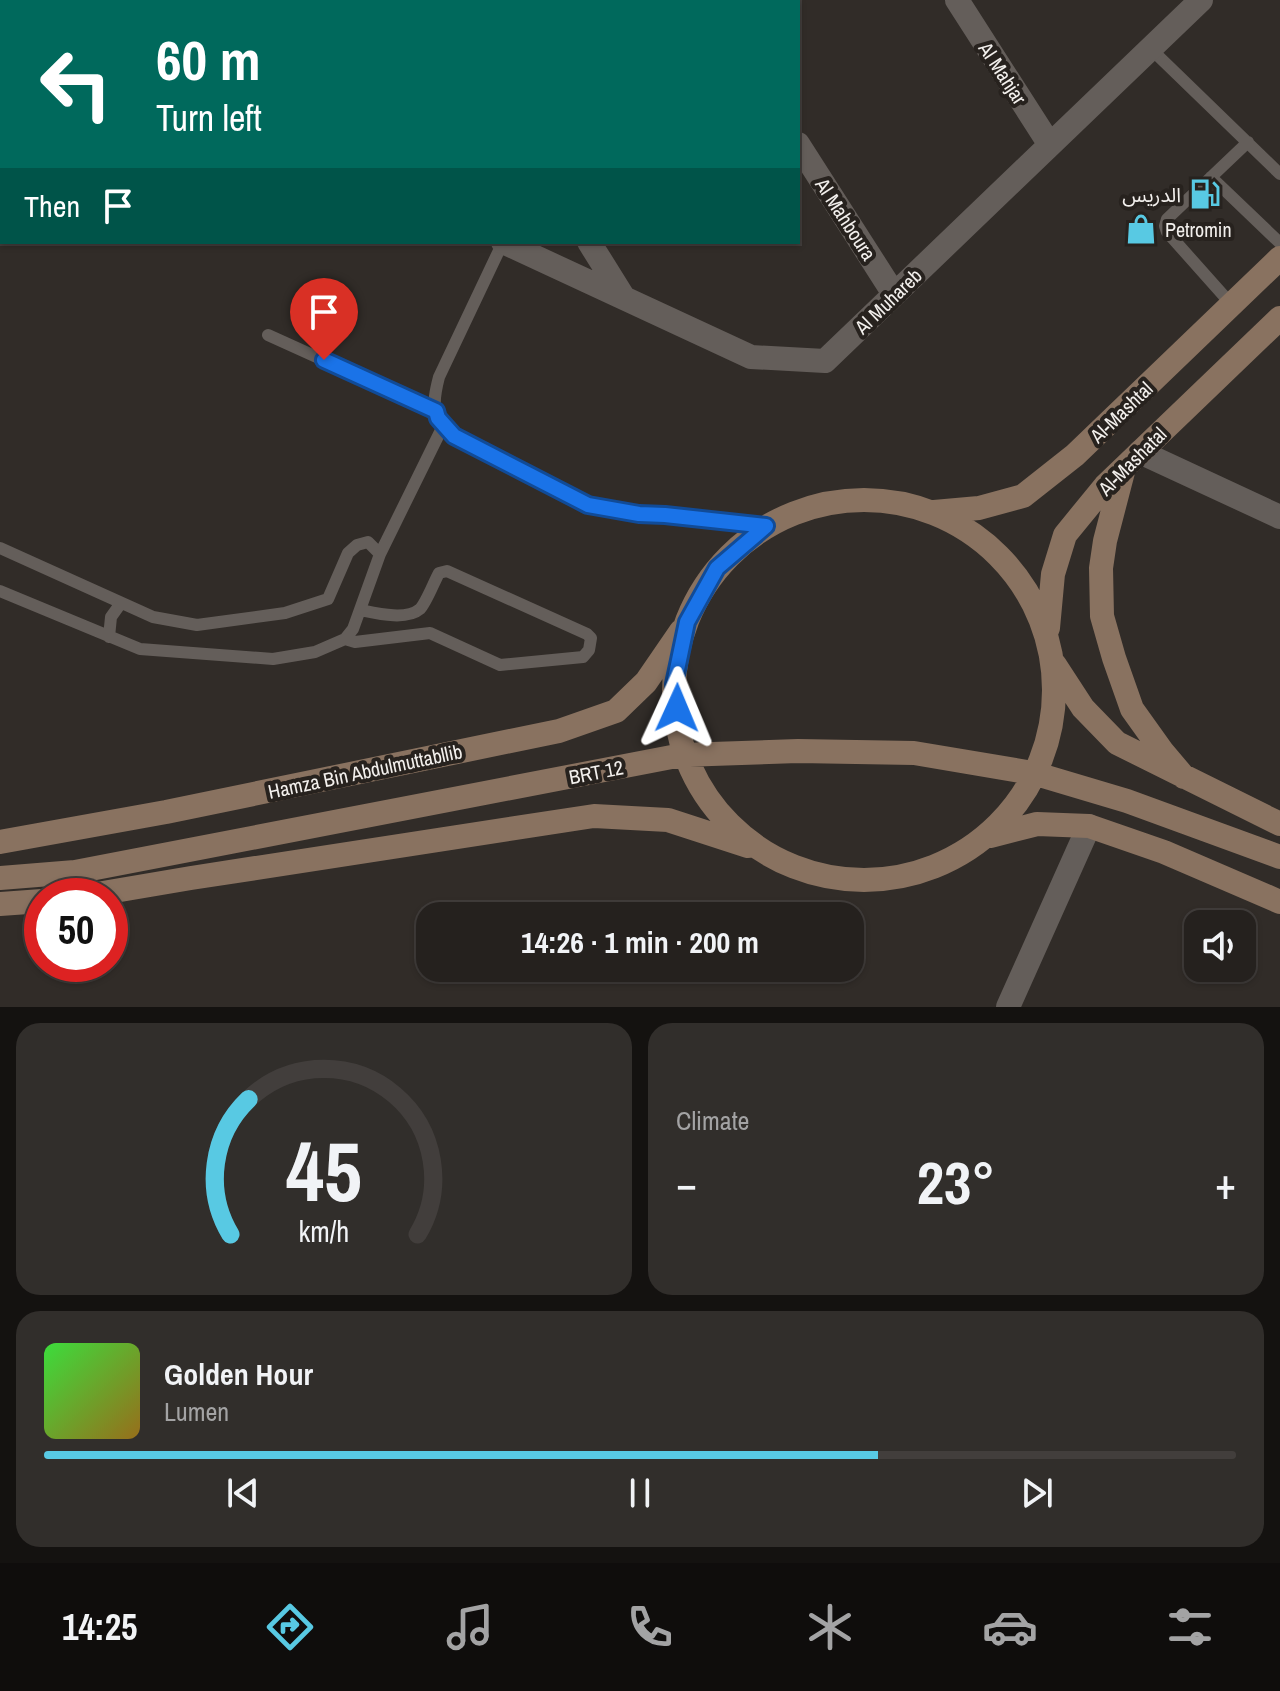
<!DOCTYPE html>
<meta charset="utf-8">
<style>
:root{--surface:#25211e;--page:#312e2b;--text:#f1f3f6;--muted:#a3a3a4;--line:#423e3c;--accent:#58c9e3}
body{margin:0;font-family:"Archivo Narrow","Noto Sans Arabic",sans-serif;background:var(--page);color:var(--text);height:100vh;display:flex;flex-direction:column;font-size:30px;white-space:nowrap}
*{box-sizing:border-box;margin:0}
p{font-size:26px;color:var(--muted)}
.icon{flex:none;width:44px;height:44px;fill:none;stroke:currentColor;stroke-width:2;stroke-linecap:round;stroke-linejoin:round}
.map{position:relative;height:1007px;overflow:hidden}
.panel{display:flex;flex-direction:column;gap:16px;padding:16px;background:#141210;flex:1}
.panel>*{flex:none}
.top-card{position:absolute;left:0px;top:0px;width:800px;height:244px;box-shadow:0 2px 6px #0004,0 0 0 2px var(--line);background:#00695c;color:#fff;overflow:hidden}
.buttons{position:absolute;left:1184px;top:910px;display:grid;gap:16px}
.buttons a{display:grid;place-items:center;width:72px;height:72px;border-radius:16px;background:var(--surface);box-shadow:0 2px 6px #0004,0 0 0 2px var(--line);font-size:40px}
.speed{position:absolute;left:24px;top:878px;display:flex;gap:16px;font-size:40px;font-weight:700;text-align:center}
.speed>*{display:grid;place-content:center;width:104px;height:104px;border-radius:50%;background:var(--surface);box-shadow:0 2px 6px #0004,0 0 0 2px var(--line);line-height:1}
.speed .limit{border:12px solid #d22;background:#fff;color:#111}
.pin{position:absolute;display:grid;place-items:center;width:68px;height:68px;color:#fff;margin:-82px -34px;border-radius:50% 50% 50% 0;rotate:-45deg;box-shadow:0 0 8px #0007}
.pin .icon{rotate:45deg}
.me{position:absolute;width:88px;margin:-44px;rotate:1deg;stroke-linejoin:round;filter:drop-shadow(0 0 6px #0008)}
.turn{display:flex;align-items:center;gap:28px;height:168px;padding:0 24px;font-size:36px}
.turn .icon{width:104px;height:104px;stroke-width:2.5}
.turn b{display:block;font-size:56px;line-height:68px}
.then{display:flex;align-items:center;height:76px;padding:0 24px;background:#0003;gap:16px;font-size:30px}
.big{font-size:60px;font-weight:700;line-height:1.1}
.panel .tile{flex:1;display:flex;flex-direction:column;justify-content:center;gap:12px;min-width:0;padding:0 28px;border-radius:24px;background:var(--page)}
.panel .dial{align-items:center;gap:0}
.dial svg{height:208px;overflow:visible;fill:none;stroke:var(--line);stroke-width:7;stroke-linecap:round;text-anchor:middle}
.dial text{fill:var(--text);stroke:none}
.song{display:flex;align-items:center;gap:24px}
.cover{width:96px;height:96px;border-radius:12px;background:linear-gradient(135deg,hsl(120 70% 55%),hsl(40 70% 35%))}
.played{height:8px;border-radius:4px;background:linear-gradient(90deg,var(--accent) 70%,var(--line) 70%)}
.keys{display:flex;justify-content:space-around;direction:ltr}
.heat{display:flex;justify-content:space-between;align-items:center;font-size:44px;direction:ltr}
.panel .tiles{flex:1;display:grid;gap:16px;grid-template-columns:1fr 1fr}
.tile:last-child{grid-column:span 2}
.trip{position:absolute;left:416px;top:902px;width:448px;height:80px;border-radius:24px;background:var(--surface);box-shadow:0 2px 6px #0004,0 0 0 2px var(--line);font-weight:700;line-height:80px;text-align:center}
.tabs{display:flex;height:128px;justify-content:space-around;align-items:center;background:#0f0d0c;color:var(--muted)}
.tabs .icon{width:56px;height:56px}
.tabs .active{color:var(--accent)}
.tabs b{font-size:36px;color:var(--text)}
.map>svg:first-child{display:block}
.lines{fill:none;stroke-linecap:round;stroke-linejoin:round}
.lane{stroke:#645e5a;stroke-width:12}
.street{stroke:#645e5a;stroke-width:24}
.secondary{stroke:#897260;stroke-width:24}
.route-casing{stroke:#114b97;stroke-width:20}
.route{stroke:#1a73e8;stroke-width:14}
.labels{text-anchor:middle;dominant-baseline:central;stroke-width:8;stroke-linejoin:round;paint-order:stroke}
.street-label{font-size:20px;fill:#f3f0ed;stroke:#27221e}
.poi-label{font-size:20px;fill:#f3f0ed;stroke:#27221e;text-anchor:end}
</style>
<div class="map">
<svg width="1280" height="1007" viewBox="0 0 1280 1007">
<rect width="100%" height="100%" fill="#312c28"/>
<g class="lines">
<!-- lane -->
<path class="lane" d="M1151,49L1280,174
M1211,177L1280,243
M503,242L439,377C431,408 433,412 454,436L588,505L639,514L665,515L766,526
M1232,305L1167,232L1165,226L1167,219L1248,142
M268,335L436,411
M0,548L153,617L197,625L285,613L328,599L348,553L357,545L368,542L380,554L353,629L345,639L315,652L273,659L140,649L0,591
M380,554L444,424
M109,637L111,617L121,603
M345,639L355,642L430,633L500,665L583,657L589,650L591,638L587,634L447,571L439,573C434,582 426,603 420,609C406,621 375,613 360,610"/>
<!-- street -->
<path class="street" d="M40,0L42,2
M439,0L441,2
M705,0L706,2
M957,0L1050,145
M798,144L894,294
M503,242L751,357L825,361L1201,0
M589,242L624,298
M1140,452L1280,517
M1008,1007L1089,826"/>
<!-- secondary -->
<path class="secondary" d="M1124,468L1105,541L1101,568L1102,616L1114,658L1132,709L1162,751L1184,777
M674 690a190 190 0 1 1 380 0a190 190 0 1 1-380 0Z
M934,512L979,508L1023,496L1075,455L1280,258
M1048,628L1053,574L1065,535L1105,486L1280,318
M1055,665L1083,708L1117,743L1280,824
M990,836L1037,824L1089,826L1164,852L1280,902
M0,842L166,812L559,731L616,711L646,682L681,631
M0,878L75,872L682,755L798,751L914,753L1033,773L1127,801L1280,857
M85,896L191,878L594,816L668,820L748,846
M0,904L42,901"/>
</g>
<g class="lines">
<!-- route casing -->
<g class="route-casing">
<path id="route" d="M324,360L436,411L438,418L454,436L588,505L639,514L665,515L766,526L717,568L687,622L674,684L677,708"/>
</g>
<!-- route -->
<use href="#route" class="route"/>
</g>
<!-- icons -->
<defs>
<g id="fuel-bare" transform="scale(2.4)"><path d="M-5.5-6h7V0h2V4h1.3V-2.5L3-4.5l.8-.8L6-3V5H2.5V1h-1V6h-7ZM-4.2-4.7v3.2H.2V-4.7Z" fill="#58c9e3" stroke="#27221e" stroke-width="2.5" paint-order="stroke"/></g>
<g id="shop-bare" transform="scale(2.4)"><path d="M-5-2.5h2.3a2.7 3.5 0 0 1 5.4 0H5L5.5 6h-11ZM-1.5-2.5h3a1.5 2.3 0 0 0-3 0Z" fill="#58c9e3" stroke="#27221e" stroke-width="2.5" paint-order="stroke"/></g>
</defs>
<g fill-rule="evenodd">
<use href="#fuel-bare" x="1205" y="194"/>
<use href="#shop-bare" x="1141" y="229"/>
</g>
<g class="labels">
<!-- street labels -->
<g class="street-label">
<text transform="translate(1003 73) rotate(57)">Al Mahjar</text>
<text transform="translate(846 219) rotate(57)">Al Mahboura</text>
<text transform="translate(888 301) rotate(-44)">Al Muhareb</text>
<text transform="translate(1121 412) rotate(-44)">Al-Mashtal</text>
<text transform="translate(1132 461) rotate(-45)">Al-Mashatal</text>
<text transform="translate(365 771) rotate(-12)">Hamza Bin Abdulmuttabllib</text>
<text transform="translate(596 772) rotate(-11)">BRT 12</text>
</g>
<!-- poi labels -->
<g class="poi-label">
<text x="1181" y="194">الدريس</text>
<text x="1165" y="229" text-anchor="start">Petromin</text>
</g>
</g>
</svg>
<div class="buttons">
<a><svg class="icon" aria-label="sound" viewBox="0 0 24 24"><path d="M4 9h4l5-4v14l-5-4H4zM17 9q2 3 0 6"/></svg></a>
</div>
<div class="speed"><div class="limit">50</div></div>
<div class="pin" style="left:324px;top:360px;background:#d93025"><svg class="icon" aria-label="arrive" viewBox="0 0 24 24"><path d="M6 21V4h12l-3 4 3 4H6"/></svg></div>
<svg class="me" style="left:677px;top:708px" viewBox="-20 -20 40 40"><path d="M0-17L14 15 0 8-14 15z" fill="#1a73e8" stroke="#fff" stroke-width="4"/></svg>
<div class="trip">14:26 · 1 min · 200 m</div>
<div class="top-card">
<div class="turn"><svg class="icon" aria-label="left" viewBox="0 0 24 24"><path d="M17 20v-9H6M10 6l-5 5 5 5"/></svg><div><b>60 m</b>Turn left</div></div>
<div class="then">Then<svg class="icon" aria-label="arrive" viewBox="0 0 24 24"><path d="M6 21V4h12l-3 4 3 4H6"/></svg></div>
</div>
</div>
<section class="panel">
<div class="tiles">
<div class="tile dial"><svg viewBox="0 0 100 80">
<path d="M14 69A42 42 0 1 1 86 69"/>
<path d="M14 69A42 42 0 0 1 21 17" stroke="#58c9e3"/>
<text x="50" y="56" font-size="32" font-weight="700">45</text>
<text x="50" y="72" font-size="11">km/h</text>
</svg></div>
<div class="tile"><p>Climate</p>
<div class="heat"><a>−</a><b class="big">23°</b><a>+</a></div>
</div>
<div class="tile">
<div class="song"><i class="cover"></i><div><b>Golden Hour</b><p>Lumen</p></div></div>
<div class="played"></div>
<div class="keys"><svg class="icon" aria-label="previous" viewBox="0 0 24 24"><path d="M18 5L8 12l10 7zM5 5v14"/></svg><svg class="icon" aria-label="pause" viewBox="0 0 24 24"><path d="M8 5v14M16 5v14"/></svg><svg class="icon" aria-label="next" viewBox="0 0 24 24"><path d="M6 5l10 7-10 7zM19 5v14"/></svg></div>
</div>
</div>
</section>
<nav class="tabs">
<b>14:25</b>
<svg class="icon active" aria-label="directions" viewBox="0 0 24 24"><path d="M12 3l9 9-9 9-9-9zM9 14v-3h6M13 9l2 2-2 2"/></svg>
<svg class="icon" aria-label="music" viewBox="0 0 24 24"><path d="M9 18V5l10-2v13"/><circle cx="6" cy="18" r="3"/><circle cx="16" cy="16" r="3"/></svg>
<svg class="icon" aria-label="phone" viewBox="0 0 24 24"><path d="M5 4h4l2 5-3 2q2 4 5 5l2-3 5 2v4C11 20 4 13 5 4z"/></svg>
<svg class="icon" aria-label="climate" viewBox="0 0 24 24"><path d="M12 3v18M4 7l16 10M4 17L20 7"/></svg>
<svg class="icon" aria-label="car" viewBox="0 0 24 24"><path d="M5 17H2v-5l4-1 3-4h7l3 4 3 1v5h-3M9 17h6M6 11h13"/><circle cx="7" cy="17" r="2"/><circle cx="17" cy="17" r="2"/></svg>
<svg class="icon" aria-label="filters" viewBox="0 0 24 24"><path d="M4 7h16M4 17h16"/><circle cx="9" cy="7" r="2"/><circle cx="15" cy="17" r="2"/></svg>
</nav>
